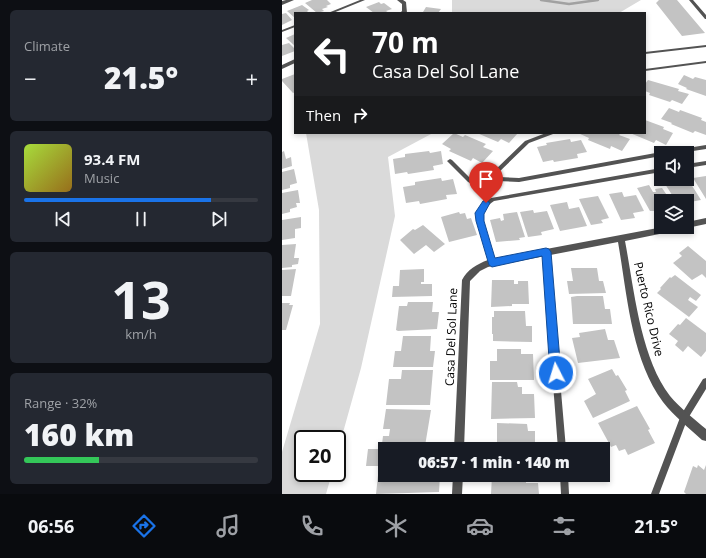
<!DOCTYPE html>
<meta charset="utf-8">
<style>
:root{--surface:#171b24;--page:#242831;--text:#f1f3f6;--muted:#9ea1a6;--line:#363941;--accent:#1a73e8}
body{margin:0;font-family:"Open Sans",sans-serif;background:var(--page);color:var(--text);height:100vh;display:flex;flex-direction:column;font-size:15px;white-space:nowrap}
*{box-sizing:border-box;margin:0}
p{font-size:13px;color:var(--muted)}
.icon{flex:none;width:22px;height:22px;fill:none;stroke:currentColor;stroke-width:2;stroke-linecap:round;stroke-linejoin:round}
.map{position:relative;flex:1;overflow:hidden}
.side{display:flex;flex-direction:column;gap:10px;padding:10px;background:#0d0f14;width:282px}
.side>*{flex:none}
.guide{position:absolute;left:12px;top:12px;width:352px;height:122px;border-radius:0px;box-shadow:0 2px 6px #0003;background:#202124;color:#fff;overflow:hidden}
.tools{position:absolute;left:372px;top:146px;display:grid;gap:8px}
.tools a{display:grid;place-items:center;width:40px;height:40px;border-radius:0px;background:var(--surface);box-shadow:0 2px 6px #0003;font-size:20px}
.speed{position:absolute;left:12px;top:430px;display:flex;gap:8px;font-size:20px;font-weight:700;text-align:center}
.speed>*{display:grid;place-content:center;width:52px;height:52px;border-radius:50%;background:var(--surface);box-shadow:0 2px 6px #0003;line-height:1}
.speed .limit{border:2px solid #111;border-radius:6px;background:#fff;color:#111}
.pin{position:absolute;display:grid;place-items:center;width:34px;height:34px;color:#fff;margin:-41px -17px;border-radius:50% 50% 50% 0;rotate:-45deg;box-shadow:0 0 4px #0007}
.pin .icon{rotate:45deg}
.me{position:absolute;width:44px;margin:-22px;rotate:355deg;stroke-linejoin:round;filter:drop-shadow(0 0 3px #0008)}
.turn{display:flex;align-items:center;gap:14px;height:84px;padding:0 12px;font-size:18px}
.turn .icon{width:52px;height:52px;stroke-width:2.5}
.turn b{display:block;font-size:28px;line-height:34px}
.then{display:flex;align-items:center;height:38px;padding:0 12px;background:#0003;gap:8px;font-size:15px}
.big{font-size:30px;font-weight:800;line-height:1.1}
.side .tile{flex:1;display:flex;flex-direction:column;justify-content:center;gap:6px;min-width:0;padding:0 14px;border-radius:6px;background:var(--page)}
.side .dial{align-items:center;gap:0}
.dial b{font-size:52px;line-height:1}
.song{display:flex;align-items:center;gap:12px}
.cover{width:48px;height:48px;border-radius:6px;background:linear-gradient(135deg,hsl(80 70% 55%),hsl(40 70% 35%))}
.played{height:4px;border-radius:2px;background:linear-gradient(90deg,var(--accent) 80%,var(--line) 80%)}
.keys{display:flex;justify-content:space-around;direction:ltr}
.heat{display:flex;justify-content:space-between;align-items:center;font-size:22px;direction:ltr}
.charge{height:6px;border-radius:3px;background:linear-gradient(90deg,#34c759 32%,var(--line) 0)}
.trip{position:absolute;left:96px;top:442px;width:232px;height:40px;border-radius:0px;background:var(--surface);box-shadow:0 2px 6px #0003;font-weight:800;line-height:40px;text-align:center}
.tabs{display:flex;height:64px;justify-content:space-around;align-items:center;background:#090b0e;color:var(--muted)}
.tabs .icon{width:28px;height:28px}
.tabs .active{color:var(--accent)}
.tabs b{font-size:18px;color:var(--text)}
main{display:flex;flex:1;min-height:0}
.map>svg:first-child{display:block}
.green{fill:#dadada}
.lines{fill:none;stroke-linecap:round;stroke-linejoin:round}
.stream{stroke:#a1a1a1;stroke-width:2.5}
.building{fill:#c3c3c3}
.service{fill:#535353;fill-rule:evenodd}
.minor{fill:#535353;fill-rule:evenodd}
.route{fill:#1a73e8;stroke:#114b97}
.labels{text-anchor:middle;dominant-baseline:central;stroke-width:3;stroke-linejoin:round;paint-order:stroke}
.street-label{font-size:12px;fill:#000;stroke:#fff}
</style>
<main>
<section class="side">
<div class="tile"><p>Climate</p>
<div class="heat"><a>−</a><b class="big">21.5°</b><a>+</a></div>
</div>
<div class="tile">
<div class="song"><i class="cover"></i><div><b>93.4 FM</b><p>Music</p></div></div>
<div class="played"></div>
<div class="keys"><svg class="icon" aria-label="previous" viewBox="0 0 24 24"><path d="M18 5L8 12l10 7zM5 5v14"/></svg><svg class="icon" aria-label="pause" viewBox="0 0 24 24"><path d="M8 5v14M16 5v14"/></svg><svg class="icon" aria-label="next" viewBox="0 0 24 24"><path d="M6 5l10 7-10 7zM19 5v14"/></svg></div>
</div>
<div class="tile dial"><b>13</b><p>km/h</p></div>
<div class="tile"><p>Range · 32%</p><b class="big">160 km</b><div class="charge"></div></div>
</section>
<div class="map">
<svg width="424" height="494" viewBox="0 0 424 494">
<rect width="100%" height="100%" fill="#fff"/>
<!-- green -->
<path class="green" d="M170,0H359L337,13H170Z
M24,133H151L106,157L113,216L79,368L55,454V439H21V473H50L44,494H0V452L38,324L37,210Z"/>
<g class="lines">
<!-- stream -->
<path class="stream" d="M259,0L287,4L316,0"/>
</g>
<!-- building -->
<path class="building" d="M30,0H45L49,4L44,6L46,7L40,9L42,11L35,13L23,3Z
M377,0H395L423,33L400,36L374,3Z
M97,2L99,4L102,3L110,9L104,11L107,13H92L84,7Z
M20,5L27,10L25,11L27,13H13V18L5,11Z
M144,7L159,9L156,13H137L141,12Z
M4,13L10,20L0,25V14Z
M13,34V46L4,38Z
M7,43L13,49V51L0,56V45Z
M13,74V92L11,93L0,81V79Z
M402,75L411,79L413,77L424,80V96L404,89L405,88L396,84Z
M366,80L397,89L396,91L407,94L400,104L390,100L388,102L367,95L368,93L363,91V84Z
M387,108L397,112L398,110L420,118L419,120L424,122V135L413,131L411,133L389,124L390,123L379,119Z
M363,120L382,127L381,129L391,133L384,145L374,140L372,143L348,133H363Z
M172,133L181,137L183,135L204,144L201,147L211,151L200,163L191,158L189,161L167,151L169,149L160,144Z
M195,133H236L227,143L219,139L216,142Z
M296,133H339L337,135L348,139L340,151L329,146L328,149L306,140L307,138Z
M288,139L289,142L299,140L305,152L295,154L296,158L272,162L271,160L261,162L255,147L265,145L264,143Z
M2,151L4,159L9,157L10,166L0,169V152Z
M147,151L148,153L159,151L161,164L151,166L152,170L126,174L125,172L113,174L111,159L123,157V154Z
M12,169L15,183L8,185V188L0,190V172Z
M424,176V199L411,178Z
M159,178L160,181L171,179L175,194L164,195L165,199L138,204L137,201L124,203L121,187L133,185V182Z
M395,182L398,185L409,184L419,200L408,202L410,205L405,206V201H394L383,184Z
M367,185L371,192H374L373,189L380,188L389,201H379V211H368L355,188Z
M16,190L18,203H14L15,207L8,209V212L0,214V193Z
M340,192L342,197L354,195L362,211L351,213L353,218L339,220L327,194Z
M316,196L327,218L319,220L321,223L309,225L297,199Z
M285,202L287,209L297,207L305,226L278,231L268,205Z
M251,210L252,213L265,211L272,229L259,232L260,235L246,237L238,212Z
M177,212L178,214L183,213L185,219L189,218L195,235L167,242L159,217Z
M235,212L243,237L237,238L238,240L214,242L208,220L218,218L219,221L222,220L221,214Z
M19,217V228L13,229V238L0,240V220Z
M141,225L163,244L152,252L144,245L132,254L118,240L131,229L133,230Z
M14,244L12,258H17L16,264L10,265V267L0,268V245Z
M406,246L424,261V278L420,274L410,280L391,263L400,256L397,253Z
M289,268H315L317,281H321L324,293L287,294L285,281H291Z
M14,269L9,296H0V270Z
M142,269V282H139V284H150V296L110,297L111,286H117L118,270Z
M393,275L419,295L414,301L408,297L406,300L416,307L407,317L375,293L379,289L378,288L388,277L389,278Z
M210,280H232V284H236V281H246L247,304H230V306L209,307Z
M295,296H321L323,309H328L330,324H291L289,297Z
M126,302H151L150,312H157L155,329L116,331L114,330L117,306H125Z
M0,303H8L7,305H11L4,330H0Z
M212,311H243L244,326H250V342L211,341V334H210V317H212Z
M404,318L424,333V351L419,357L406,346L401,352L393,345L396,341L387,334L396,324L398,325Z
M323,329L326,340H332L338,358L296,363L290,338L298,337L297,333Z
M121,336H149L148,351H153L151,367H111L113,351H119Z
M215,349H239V354H251L252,380H208V361H215Z
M330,369L334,376L336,375L345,390L343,391L348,401L311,418L302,401L314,394L306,379Z
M120,370H151L148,405H104L107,379H119Z
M210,382H235L236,387H240V394H252L253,418L209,419Z
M355,406L368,429L366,430L373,443L346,455L343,449L337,451L334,445L329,447L316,423Z
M104,409L149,410L143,446L100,444L101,436H107L108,429H101Z
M215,423L245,424L246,431H253V449H209V442H215Z
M86,449H101V452H103V475H158L157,492L94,494L97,466H84Z
M416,465L422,470L424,465V494H404L402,492L411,466L415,468Z
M210,475H244V483H256L257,494H209Z"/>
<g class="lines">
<!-- service -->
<path class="service" d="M78,0H83L51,13H46Z
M407,0H411L424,15V19H423Z
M13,25V27L0,32V30Z
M424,45V47L363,54V52Z
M424,61V63L363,71V69Z
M264,133H271V134L247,143L215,174L217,177L237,178L379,152L381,153H379V156L237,182L215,181L212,179L188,183L186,182L165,161L168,159L170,160L189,179L210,176L209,174L210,173L243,141Z
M424,145V149L398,153H384L387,151Z
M424,161V165L405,168V164Z
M379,168V172L212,201C204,206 201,211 201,221L213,263L212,265L210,266L208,265L195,221C195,210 200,203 209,198Z
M262,250H266L267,252L284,449H276L261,252Z
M424,378V389L405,420L377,494H369L399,415L421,379Z
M278,475H286L287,494H279Z"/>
<!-- minor -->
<path class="minor" d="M4,0H12L0,5V1Z
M115,0H121L124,2L125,13H118L120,11V4Z
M13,59V63L0,69V65Z
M424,218V224L405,228L402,227H405V222Z
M381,227H401L397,230L343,241C352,288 358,357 388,396C398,408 412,419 424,429V441L420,440C407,428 392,416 381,402C349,359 345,293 336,242L206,267L198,271L188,281L182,449H172L180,280C185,270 195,264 206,260Z
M171,475H181L180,494H170Z"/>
</g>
<!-- route -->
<path class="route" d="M204,200L208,203L202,214V221L213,258L264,248L267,249L269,252L279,373L277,377L274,378L270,377L268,373L260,256L210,267L207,265L194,221L193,213L201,201Z"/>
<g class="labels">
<!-- street labels -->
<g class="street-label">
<text transform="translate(367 309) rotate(77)">Puerto Rico Drive</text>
<text transform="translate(169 337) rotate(-88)">Casa Del Sol Lane</text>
</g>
</g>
</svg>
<div class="tools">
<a><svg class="icon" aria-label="sound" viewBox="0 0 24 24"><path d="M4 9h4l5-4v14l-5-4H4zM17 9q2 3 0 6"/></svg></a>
<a><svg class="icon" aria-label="layers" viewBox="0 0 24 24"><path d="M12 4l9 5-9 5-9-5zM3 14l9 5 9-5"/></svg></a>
</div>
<div class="speed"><div class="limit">20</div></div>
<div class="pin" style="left:204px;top:203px;background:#d93025"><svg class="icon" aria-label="arrive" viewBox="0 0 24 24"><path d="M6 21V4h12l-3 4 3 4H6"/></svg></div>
<svg class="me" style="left:274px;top:373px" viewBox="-20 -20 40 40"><circle r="17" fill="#1a73e8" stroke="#fff" stroke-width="3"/><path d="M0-11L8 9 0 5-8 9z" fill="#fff"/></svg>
<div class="trip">06:57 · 1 min · 140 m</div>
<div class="guide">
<div class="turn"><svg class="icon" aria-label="left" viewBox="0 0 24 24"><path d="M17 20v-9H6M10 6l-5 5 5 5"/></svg><div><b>70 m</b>Casa Del Sol Lane</div></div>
<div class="then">Then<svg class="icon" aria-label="right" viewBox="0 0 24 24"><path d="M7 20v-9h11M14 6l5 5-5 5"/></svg></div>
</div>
</div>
</main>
<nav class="tabs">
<b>06:56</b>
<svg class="icon active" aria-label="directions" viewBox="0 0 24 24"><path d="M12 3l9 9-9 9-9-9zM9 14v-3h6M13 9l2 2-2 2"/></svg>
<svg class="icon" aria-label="music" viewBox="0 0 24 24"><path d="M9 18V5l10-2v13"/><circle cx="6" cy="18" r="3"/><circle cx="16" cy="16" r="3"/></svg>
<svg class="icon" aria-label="phone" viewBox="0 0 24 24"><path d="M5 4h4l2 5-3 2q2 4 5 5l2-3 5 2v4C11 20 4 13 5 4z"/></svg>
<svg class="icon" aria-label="climate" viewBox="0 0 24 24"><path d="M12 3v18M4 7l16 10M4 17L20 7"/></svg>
<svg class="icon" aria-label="car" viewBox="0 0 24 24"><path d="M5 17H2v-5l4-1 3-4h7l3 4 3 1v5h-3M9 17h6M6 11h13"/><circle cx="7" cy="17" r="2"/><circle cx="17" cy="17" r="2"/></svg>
<svg class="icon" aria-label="filters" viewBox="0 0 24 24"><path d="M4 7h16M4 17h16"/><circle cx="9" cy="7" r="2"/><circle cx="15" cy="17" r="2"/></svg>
<b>21.5°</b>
</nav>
